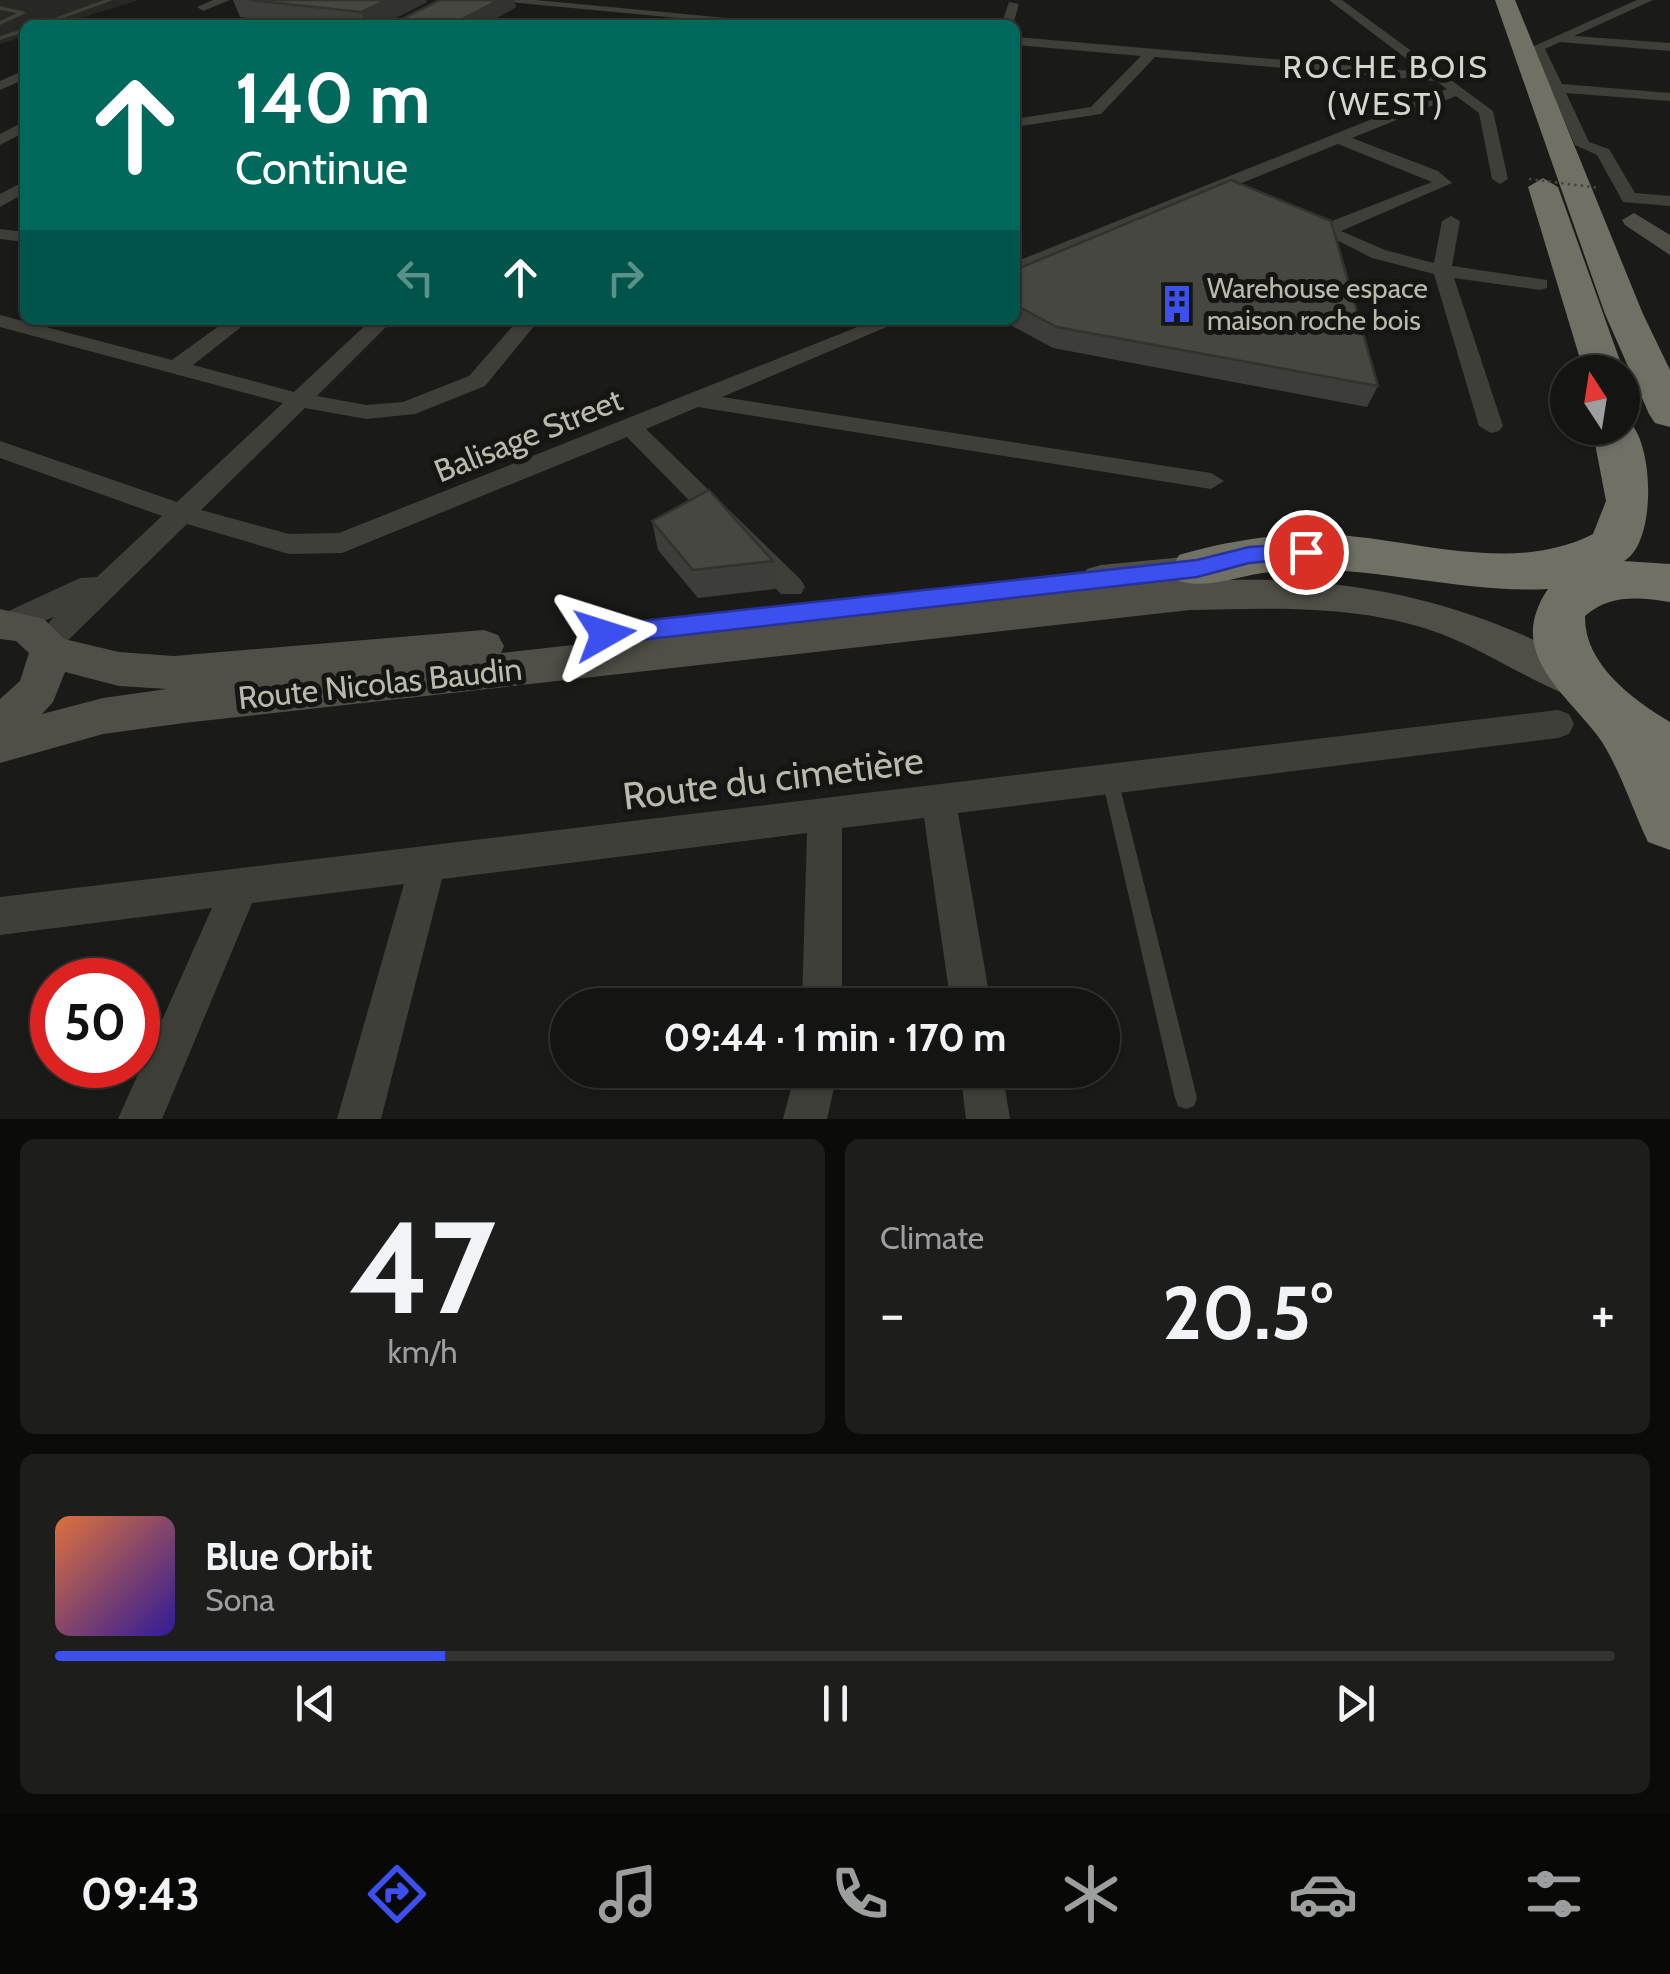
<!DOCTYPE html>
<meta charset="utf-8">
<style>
:root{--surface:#141412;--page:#1d1d1b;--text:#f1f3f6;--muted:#9d9e9f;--line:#333332;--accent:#3c4fef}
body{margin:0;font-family:Cabin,sans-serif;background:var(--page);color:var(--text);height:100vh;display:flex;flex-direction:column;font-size:38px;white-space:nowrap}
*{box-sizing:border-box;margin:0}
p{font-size:32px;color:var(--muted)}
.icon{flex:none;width:55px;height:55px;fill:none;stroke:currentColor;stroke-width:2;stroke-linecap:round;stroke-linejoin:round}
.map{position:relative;height:1119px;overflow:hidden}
.panel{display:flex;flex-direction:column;gap:20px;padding:20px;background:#0b0b0a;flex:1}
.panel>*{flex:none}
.banner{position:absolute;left:20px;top:20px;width:1000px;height:305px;border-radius:15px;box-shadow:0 2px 8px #0004,0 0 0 2px var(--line);background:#00695c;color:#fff;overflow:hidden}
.needle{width:65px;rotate:348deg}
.buttons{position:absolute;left:1550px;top:355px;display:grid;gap:20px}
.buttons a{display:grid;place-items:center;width:90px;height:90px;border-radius:50%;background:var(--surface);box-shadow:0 2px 8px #0004,0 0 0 2px var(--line);font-size:50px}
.speed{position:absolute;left:30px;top:958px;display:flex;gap:20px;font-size:50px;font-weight:700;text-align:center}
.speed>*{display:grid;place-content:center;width:130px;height:130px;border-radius:50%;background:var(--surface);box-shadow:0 2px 8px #0004,0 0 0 2px var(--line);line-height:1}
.speed .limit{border:15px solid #d22;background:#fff;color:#111}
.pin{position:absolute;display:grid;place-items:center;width:85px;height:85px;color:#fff;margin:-42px;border:5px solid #fff;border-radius:50%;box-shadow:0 2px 10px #0007}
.me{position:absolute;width:110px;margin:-55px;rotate:84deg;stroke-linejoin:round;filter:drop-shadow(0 0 8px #0008)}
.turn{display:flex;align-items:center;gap:35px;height:210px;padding:0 50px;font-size:45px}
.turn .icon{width:130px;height:130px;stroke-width:2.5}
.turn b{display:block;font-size:70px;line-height:85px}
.lanes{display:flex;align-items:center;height:95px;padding:0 50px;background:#0003;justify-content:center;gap:50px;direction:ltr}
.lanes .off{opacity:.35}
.big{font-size:75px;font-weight:800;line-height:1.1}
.panel .tile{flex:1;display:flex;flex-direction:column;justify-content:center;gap:15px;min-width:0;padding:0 35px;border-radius:15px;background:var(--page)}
.panel .dial{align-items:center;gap:0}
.dial b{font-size:130px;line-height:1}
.song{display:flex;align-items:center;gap:30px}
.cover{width:120px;height:120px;border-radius:15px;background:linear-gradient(135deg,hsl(20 70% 55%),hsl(250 70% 35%))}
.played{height:10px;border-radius:5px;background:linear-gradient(90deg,var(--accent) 25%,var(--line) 25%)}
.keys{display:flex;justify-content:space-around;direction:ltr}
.heat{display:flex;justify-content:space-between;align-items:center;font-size:55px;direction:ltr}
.panel .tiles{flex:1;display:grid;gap:20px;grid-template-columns:1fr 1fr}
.tile:last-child{grid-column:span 2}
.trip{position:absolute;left:550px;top:988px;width:570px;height:100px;border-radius:50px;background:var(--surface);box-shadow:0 2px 8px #0004,0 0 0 2px var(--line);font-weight:800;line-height:100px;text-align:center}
.dock{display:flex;height:160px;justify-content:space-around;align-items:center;background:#080807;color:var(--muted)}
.dock .icon{width:70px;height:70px}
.dock .selected{color:var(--accent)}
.dock b{font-size:45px;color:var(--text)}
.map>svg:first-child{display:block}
.built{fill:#272724}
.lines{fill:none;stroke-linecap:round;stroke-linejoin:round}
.lane{fill:#3f3f39;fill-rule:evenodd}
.street{fill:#3f3f39;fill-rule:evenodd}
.secondary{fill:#4f4f47;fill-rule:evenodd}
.highway{fill:#707065;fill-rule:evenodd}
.path-bridge{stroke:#46463f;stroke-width:2.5;stroke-dasharray:2.5 4;stroke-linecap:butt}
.wall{fill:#3d3d39}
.shaded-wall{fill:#32322e}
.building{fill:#474742;stroke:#32322e;stroke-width:2.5}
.route{fill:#3c4fef;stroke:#27339b;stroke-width:2.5}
.labels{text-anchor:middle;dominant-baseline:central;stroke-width:10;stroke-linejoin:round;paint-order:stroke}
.far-poi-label{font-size:28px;fill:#bab9ab;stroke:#151613;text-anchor:start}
.far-quarter-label{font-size:32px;letter-spacing:2.5px;fill:#d6d6cc;stroke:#151613}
.street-label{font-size:32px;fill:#bab9ab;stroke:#151613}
.near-street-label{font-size:38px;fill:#bab9ab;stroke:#151613}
</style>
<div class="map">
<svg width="1670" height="1119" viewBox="0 0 1670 1119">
<rect width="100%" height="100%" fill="#1a1a18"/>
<!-- built -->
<path class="built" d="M0,0H138L60,25H25V36L0,44Z"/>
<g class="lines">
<!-- lane -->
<path class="lane" d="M104,0H113L44,25H35Z
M0,6L25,12L26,13L0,25V21L17,13L0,10Z
M25,28V32L0,40V36Z
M1110,772L1116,774L1118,779L1197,1098L1194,1106L1186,1109L1178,1106L1175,1098L1102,779L1104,774Z"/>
<!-- street -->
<path class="street" d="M213,0H230L203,11L197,7Z
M488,0H536L802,25H752Z
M1329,0H1342L1493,111L1508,179L1500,184L1492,179L1479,113L1456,96L1352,138L1438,171L1452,183L1341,231L1385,250L1434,263L1442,221L1451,216L1460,221L1452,266L1547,280V288L1540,290L1454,278L1503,426L1499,431L1491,433L1479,426L1434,274L1372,258L1323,233L1327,223L1432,182L1338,144L1015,275V262L1447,89L1436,81L1155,57L1101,114L1015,127V119L1091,107L1141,56L1015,45V37L1424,72Z
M1637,0H1653L1574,36L1670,43V51L1560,42L1545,49L1562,84L1670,93V101L1566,93L1589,142L1609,149L1635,193L1670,196V206L1623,202L1597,155L1575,145L1532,47Z
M1009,2L1019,4L1013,25H1001Z
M25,70V79L0,90V81Z
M25,121V132L0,145V134Z
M25,181V193L0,207V194Z
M0,229L25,232V242L0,239Z
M0,315L172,360L227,320H250L193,365L294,392L371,320H393L317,396L366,405L403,402L469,376L518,320H539L485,386L415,414L366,419L305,408L201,510L289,534L339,533L875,320H903L722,397L1211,473L1224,481L1211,489L698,407L646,429L801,580L805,587L801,594H781L627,437L342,553L289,554L187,524L57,651H35L31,643L54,617L5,636L0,635V615L80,578L97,577L162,516L0,458V441L177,502L283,403L0,327Z
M1558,710L1569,714L1574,724L1569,734L1558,738L958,813L991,1005H951L924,818L842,828V1005H802L807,833L442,879L381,1119H337L404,884L252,903L162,1119H118L212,908L0,935V897Z
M796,1070H838L827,1119H783Z
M960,1070H1002L1010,1119H966Z"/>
<!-- secondary -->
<path class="secondary" d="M1634,213L1670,235V255L1625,225L1622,220Z
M1225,553L1238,557L1244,567L1238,577L1228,580C1343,577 1446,597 1549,647C1569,657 1595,664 1605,684L1599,696L1584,701C1535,685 1492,654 1444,635C1364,604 1274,608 1190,610L184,723L103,734L0,763V699L20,681L29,653L16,641L0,639V609L44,619L64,639L119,652L174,656L484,630L498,635L504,646L501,653L1087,588L1082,579L1087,569L1101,565ZM65,672L119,686L167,689L103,698L42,714L53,702Z"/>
<!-- highway -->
<path class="highway" d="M1495,0H1515L1643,314L1670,370V427L1655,423L1649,414L1605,314Z
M1543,178L1558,187L1624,372L1622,374L1584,372L1528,187Z
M1622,417C1654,428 1659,542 1624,561L1670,564V602C1640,597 1609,594 1585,616C1584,664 1632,699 1670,722V850L1648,842C1633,811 1617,761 1597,735C1561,689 1506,651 1548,589C1455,594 1363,561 1270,572C1240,575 1208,590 1179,581L1172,568L1179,555C1231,540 1284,532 1338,535C1421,541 1515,574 1593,534L1606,501L1592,428H1622Z"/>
<!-- path-bridge -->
<path class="path-bridge" d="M1529,179L1600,188"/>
</g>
<!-- wall -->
<path class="wall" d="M233,0H426L427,2L382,25H306L240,17Z
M440,0H514L516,7L484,25H401L400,20Z
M1015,270L1378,386L1367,407L1053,348L1001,320H1015Z
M652,521L773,561L775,589L698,598L658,550Z"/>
<!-- shaded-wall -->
<path class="shaded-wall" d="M387,0H426L427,2L382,25H366L361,12Z
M499,0H514L516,7L484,25H451Z"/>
<!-- building -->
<path class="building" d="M250,0H387L361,12Z
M440,0H499L451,25L400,20Z
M1231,180L1331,221L1378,386L1057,327L1015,305V270Z
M709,490L773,561L693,570L652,521Z"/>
<!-- route -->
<path class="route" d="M1306,543L1317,552L1314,557L1249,563L1197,577L605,644L592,634L605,625L1197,560L1249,547Z"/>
<!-- icons -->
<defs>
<g id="building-bare" transform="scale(3)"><path d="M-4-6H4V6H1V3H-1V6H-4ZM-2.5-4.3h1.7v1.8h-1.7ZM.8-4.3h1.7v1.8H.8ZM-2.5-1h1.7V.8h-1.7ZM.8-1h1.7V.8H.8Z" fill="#3c4fef" stroke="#151613" stroke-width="2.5" paint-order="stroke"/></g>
</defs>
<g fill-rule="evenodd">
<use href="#building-bare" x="1177" y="304"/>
</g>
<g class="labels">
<!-- far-poi labels -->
<g class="far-poi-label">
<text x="1207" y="288">Warehouse espace<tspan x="1207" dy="32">maison roche bois</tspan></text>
</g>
<!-- far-quarter labels -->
<g class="far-quarter-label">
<text x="1386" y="66">ROCHE BOIS<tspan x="1386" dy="37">(WEST)</tspan></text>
</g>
<!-- street labels -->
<g class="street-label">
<text transform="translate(528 435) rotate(-22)">Balisage Street</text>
<text transform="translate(380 683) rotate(-6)">Route Nicolas Baudin</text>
</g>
<!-- near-street labels -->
<g class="near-street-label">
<text transform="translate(773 778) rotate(-7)">Route du cimetière</text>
</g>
</g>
</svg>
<div class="buttons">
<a><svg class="needle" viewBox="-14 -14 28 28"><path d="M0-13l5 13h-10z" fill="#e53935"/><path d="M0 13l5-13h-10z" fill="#9d9e9f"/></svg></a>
</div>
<div class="speed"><div class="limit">50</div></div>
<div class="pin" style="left:1306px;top:552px;background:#d93025"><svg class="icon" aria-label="arrive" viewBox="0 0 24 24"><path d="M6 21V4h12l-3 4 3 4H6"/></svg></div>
<svg class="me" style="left:605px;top:634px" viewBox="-20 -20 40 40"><path d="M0-17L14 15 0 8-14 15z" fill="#3c4fef" stroke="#fff" stroke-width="4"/></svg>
<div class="trip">09:44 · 1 min · 170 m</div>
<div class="banner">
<div class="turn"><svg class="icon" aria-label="ahead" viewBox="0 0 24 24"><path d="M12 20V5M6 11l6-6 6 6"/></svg><div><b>140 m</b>Continue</div></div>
<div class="lanes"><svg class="icon off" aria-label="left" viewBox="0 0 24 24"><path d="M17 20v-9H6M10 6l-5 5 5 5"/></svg><svg class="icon" aria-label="ahead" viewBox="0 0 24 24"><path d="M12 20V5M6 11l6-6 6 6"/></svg><svg class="icon off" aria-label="right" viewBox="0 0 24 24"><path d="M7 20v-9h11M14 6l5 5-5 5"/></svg></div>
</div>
</div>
<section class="panel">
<div class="tiles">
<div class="tile dial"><b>47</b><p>km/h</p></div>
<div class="tile"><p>Climate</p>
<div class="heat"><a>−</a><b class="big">20.5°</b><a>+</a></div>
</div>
<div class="tile">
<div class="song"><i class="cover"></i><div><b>Blue Orbit</b><p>Sona</p></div></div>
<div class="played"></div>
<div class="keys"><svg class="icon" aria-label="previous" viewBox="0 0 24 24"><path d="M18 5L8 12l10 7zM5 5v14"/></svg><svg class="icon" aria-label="pause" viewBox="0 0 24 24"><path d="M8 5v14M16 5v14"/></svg><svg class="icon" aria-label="next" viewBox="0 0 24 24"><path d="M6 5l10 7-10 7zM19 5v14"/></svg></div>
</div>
</div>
</section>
<nav class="dock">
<b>09:43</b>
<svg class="icon selected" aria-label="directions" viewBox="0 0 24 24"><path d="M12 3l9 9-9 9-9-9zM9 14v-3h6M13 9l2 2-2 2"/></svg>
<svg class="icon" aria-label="music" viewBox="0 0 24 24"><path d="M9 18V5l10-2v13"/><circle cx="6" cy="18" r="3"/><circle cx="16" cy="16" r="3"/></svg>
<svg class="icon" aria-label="phone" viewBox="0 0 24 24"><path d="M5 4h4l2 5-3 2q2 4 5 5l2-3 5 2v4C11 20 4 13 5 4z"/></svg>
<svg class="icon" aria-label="climate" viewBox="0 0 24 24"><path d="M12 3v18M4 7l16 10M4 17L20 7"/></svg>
<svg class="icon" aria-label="car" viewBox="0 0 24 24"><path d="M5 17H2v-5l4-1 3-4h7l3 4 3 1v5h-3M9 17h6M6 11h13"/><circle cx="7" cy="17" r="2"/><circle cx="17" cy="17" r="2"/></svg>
<svg class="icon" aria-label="filters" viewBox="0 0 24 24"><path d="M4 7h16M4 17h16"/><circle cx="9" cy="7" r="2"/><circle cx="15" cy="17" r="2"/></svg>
</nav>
